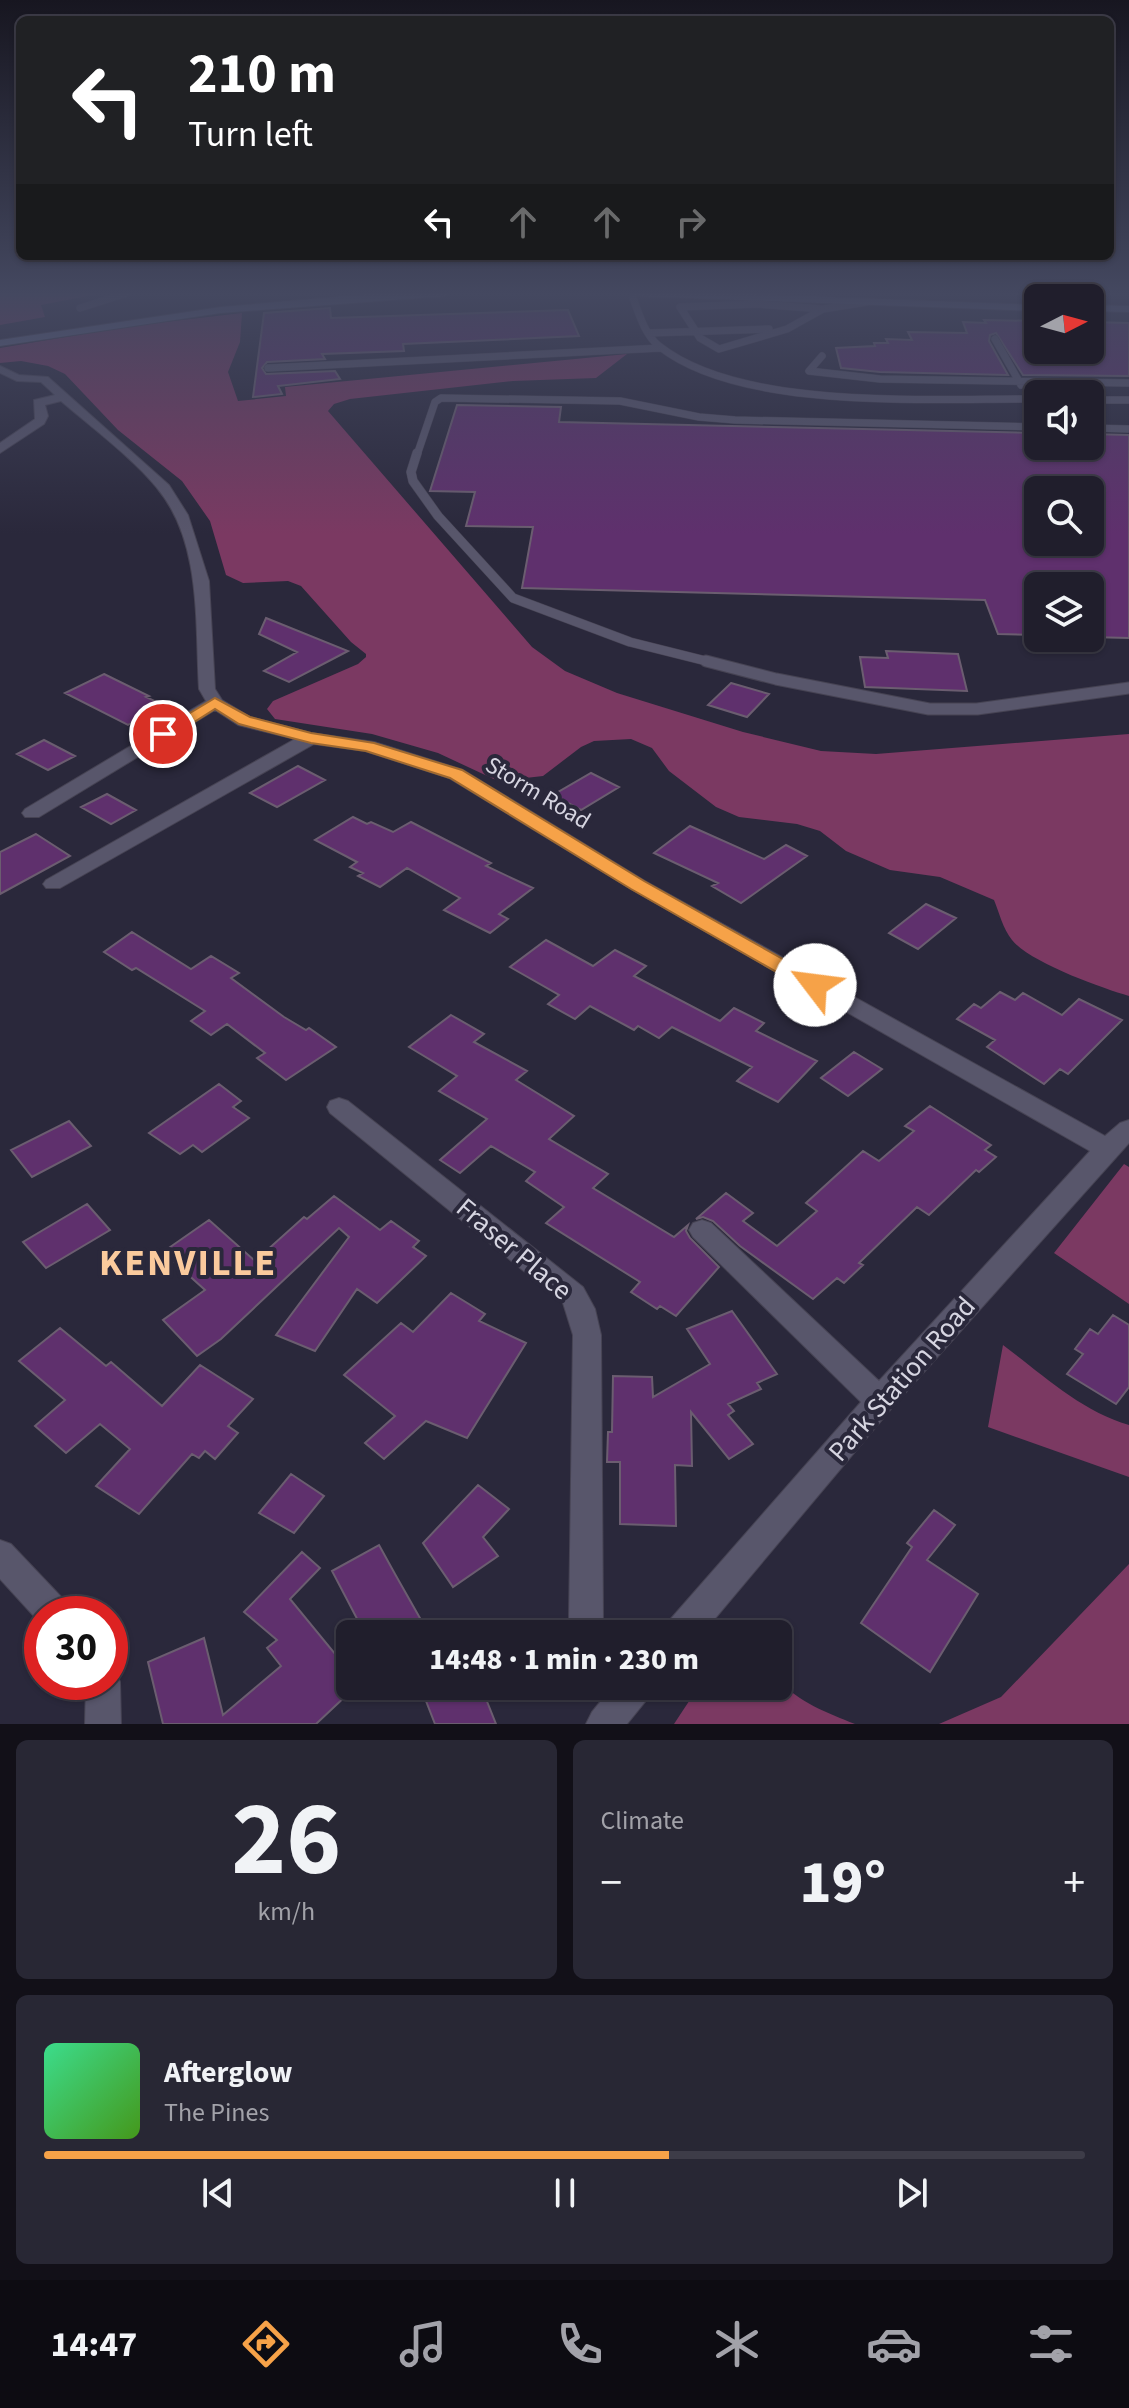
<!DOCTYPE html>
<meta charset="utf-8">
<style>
:root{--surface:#201e2c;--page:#282734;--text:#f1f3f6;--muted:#a2a2a9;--line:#3d3c48;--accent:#f6a248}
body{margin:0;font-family:"Source Sans 3",sans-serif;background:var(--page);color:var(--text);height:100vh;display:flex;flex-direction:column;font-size:30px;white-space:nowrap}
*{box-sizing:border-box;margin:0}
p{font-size:26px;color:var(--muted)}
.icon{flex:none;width:44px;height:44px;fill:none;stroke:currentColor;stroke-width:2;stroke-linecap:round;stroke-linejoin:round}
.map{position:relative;height:1724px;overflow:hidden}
.side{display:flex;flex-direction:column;gap:16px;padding:16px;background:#121018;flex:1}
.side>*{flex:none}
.guide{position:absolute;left:16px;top:16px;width:1098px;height:244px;border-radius:12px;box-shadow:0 2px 6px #0004,0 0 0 2px var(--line);background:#202124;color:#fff;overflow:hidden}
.needle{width:52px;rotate:84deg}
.fabs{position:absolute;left:1024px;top:284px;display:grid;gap:16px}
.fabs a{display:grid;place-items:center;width:80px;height:80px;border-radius:12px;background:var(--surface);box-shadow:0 2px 6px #0004,0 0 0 2px var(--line);font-size:40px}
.speed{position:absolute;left:24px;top:1596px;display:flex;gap:16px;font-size:40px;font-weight:700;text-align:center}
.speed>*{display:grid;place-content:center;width:104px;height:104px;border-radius:50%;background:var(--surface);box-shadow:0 2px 6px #0004,0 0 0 2px var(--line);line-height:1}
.speed .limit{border:12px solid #d22;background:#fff;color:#111}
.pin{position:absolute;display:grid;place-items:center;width:68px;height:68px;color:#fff;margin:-34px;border:4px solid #fff;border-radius:50%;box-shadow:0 2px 8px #0007}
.me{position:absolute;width:88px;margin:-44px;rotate:300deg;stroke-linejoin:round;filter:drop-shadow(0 0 6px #0008)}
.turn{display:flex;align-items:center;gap:28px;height:168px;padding:0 40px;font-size:36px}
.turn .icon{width:104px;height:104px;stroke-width:2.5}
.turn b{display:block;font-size:56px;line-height:68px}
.lanes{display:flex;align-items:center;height:76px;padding:0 40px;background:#0003;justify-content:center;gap:40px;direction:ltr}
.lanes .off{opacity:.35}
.big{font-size:60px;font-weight:800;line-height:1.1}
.side .tile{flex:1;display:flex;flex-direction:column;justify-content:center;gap:12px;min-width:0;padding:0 28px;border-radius:12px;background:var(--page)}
.side .dial{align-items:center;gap:0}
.dial b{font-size:104px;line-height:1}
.song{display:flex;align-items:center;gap:24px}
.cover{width:96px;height:96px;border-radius:12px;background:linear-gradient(135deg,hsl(150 70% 55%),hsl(100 70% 35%))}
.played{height:8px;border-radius:4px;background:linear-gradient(90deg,var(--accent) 60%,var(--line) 60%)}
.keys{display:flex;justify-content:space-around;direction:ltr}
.heat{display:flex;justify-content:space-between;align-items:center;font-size:44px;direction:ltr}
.side .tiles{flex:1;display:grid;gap:16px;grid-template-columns:1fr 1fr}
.tile:last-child{grid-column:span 2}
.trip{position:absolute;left:336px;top:1620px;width:456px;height:80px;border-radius:12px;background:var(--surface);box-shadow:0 2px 6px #0004,0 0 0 2px var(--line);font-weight:800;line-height:80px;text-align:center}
.menu{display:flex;height:128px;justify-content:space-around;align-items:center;background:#0d0c12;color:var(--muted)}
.menu .icon{width:56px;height:56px}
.menu .on{color:var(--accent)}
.menu b{font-size:36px;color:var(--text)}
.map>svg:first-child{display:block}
.green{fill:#7b3962}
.building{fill:#5f306d;stroke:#6b5d70;stroke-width:2;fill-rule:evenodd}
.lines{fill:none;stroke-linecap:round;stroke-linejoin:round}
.service-far2-casing{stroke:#464353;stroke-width:8}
.service-far1-casing{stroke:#464353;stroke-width:10}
.service-casing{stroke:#464353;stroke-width:13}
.minor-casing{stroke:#464353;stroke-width:2}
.secondary-casing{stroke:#464353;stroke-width:2}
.service-far2{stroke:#58566b;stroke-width:7}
.service-far1{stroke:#58566b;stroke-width:9}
.service{stroke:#58566b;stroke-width:11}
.minor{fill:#58566b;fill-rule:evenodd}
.secondary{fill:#676f90;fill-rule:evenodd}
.route{fill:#f6a248;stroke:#a0692f;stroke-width:2}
.labels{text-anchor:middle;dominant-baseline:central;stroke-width:8;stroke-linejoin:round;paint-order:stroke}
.street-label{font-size:24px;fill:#d6d5e1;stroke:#2a283b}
.near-street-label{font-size:28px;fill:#d6d5e1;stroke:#2a283b}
.near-district-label{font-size:38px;font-weight:bold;letter-spacing:2px;fill:#faca9d;stroke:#2a283b}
</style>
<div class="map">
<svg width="1129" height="1724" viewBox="0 0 1129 1724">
<rect width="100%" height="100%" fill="#2a283b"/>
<!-- green -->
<path class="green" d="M0,293H103L41,305L45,317L0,325Z
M242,313L240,342L228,372L238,401L286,396L285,387L627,354L596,378L513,381L350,399L334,404L328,411L532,647L565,671L617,693L743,732L821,751L876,754L1129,734V996C1101,988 1029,962 1012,940C1003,929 999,912 994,900L940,877L890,870L846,851L820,831L797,824L739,817L716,807L669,771L652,748L631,739L594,741L581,747L543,776L498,781L438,753L372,734L275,719L267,709L273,701L358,664L366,657V654L351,642L301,586L288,581L243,583L226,575L210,521L182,481L118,430L65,374L48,366L21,361L0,363V348L131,326Z
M1124,1164L1129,1167V1304L1054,1253Z
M1003,1345C1042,1374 1081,1411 1129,1425V1477L988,1427Z
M1129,1564V1724H939L1001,1697Z
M778,1680C799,1702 827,1713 855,1724H674L699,1686H778Z"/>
<!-- building -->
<path class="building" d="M330,308L331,318L568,310L579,336L403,344L404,351L322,354L325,359L267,362L262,368L266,374L335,371L340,379L278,386L282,394L253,397L264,313Z
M984,320L1038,321V350H1090V322L1129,323V376L1023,375L996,333L990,335L989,341L1008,375L880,372L841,368L836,348L875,346L874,343H888L886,339L912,340L908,332L967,333L963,322L986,323Z
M457,405L561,407L559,422L1038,433V446H1090V434L1129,435V638L1090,637V586H1038V635L998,634L985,600L522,588L533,527L466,526L475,492L430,491ZM1038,490H1090V542H1038Z
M266,618L348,651L289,682L264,671L297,652L259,634Z
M886,651L958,654L967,691L865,687L860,657L888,658Z
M104,674L149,696L146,697L165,706L128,725L65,693Z
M731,683L769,694L747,717L708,705Z
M44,740L75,756L48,770L17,754Z
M298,766L325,780L277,807L250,793Z
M591,773L619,787L581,810L553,795Z
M107,794L136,810L111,824L81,807Z
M353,817L367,824L371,822L393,832L411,822L491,863L486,866L533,888L499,914L508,919L490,933L444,910L460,898L407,868L380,887L358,876L363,873L350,867L357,862L315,840Z
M690,826L764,859L786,845L807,856L741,903L712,886L718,883L654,853Z
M36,834L70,856L0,894V852Z
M926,904L956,918L918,949L889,933Z
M132,932L191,969L211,956L239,973L231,978L284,1017L306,1030L309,1028L336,1047L286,1080L257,1058L265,1053L227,1024L211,1035L191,1021L205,1011L136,968L132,970L104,952Z
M546,940L593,966L615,950L646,966L634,976L720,1021L734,1008L764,1023L756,1031L817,1061L778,1102L737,1081L752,1067L672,1027L659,1038L638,1026L634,1030L590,1006L575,1019L548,1004L559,995L510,967Z
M1000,992L1015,1000L1023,993L1062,1015L1079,999L1122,1020L1068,1074L1060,1069L1044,1084L987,1047L995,1040L957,1019L974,1004L981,1008Z
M451,1015L484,1034L474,1042L527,1071L516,1080L574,1116L549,1139L608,1174L593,1188L674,1237L688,1225L686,1231L690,1238L719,1267L676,1316L660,1306L657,1309L631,1292L640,1282L546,1223L564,1207L526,1181L535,1172L491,1146L460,1173L440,1160L487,1119L439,1091L457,1076L409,1047Z
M854,1052L882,1069L848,1096L821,1078Z
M219,1084L241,1101L233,1107L249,1118L202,1152L193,1145L180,1154L149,1133Z
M930,1106L991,1145L985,1150L996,1157L979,1172L976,1170L929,1215L917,1207L859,1263L863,1265L844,1283L837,1278L813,1299L740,1246L713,1221L703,1217L696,1219L726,1193L753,1213L743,1221L777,1246L817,1211L806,1203L863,1151L879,1161L914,1131L905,1126Z
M69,1121L91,1146L32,1177L11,1150Z
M334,1196L380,1230L391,1221L419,1241L413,1247L426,1256L377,1303L357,1289L315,1351L276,1335L349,1237L339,1228L221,1339L197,1356L163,1320L205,1290L163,1252L209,1220L255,1261L304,1217L307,1219Z
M87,1204L110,1230L46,1268L23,1242Z
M451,1293L485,1314L479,1321L526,1343L467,1438L426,1421L384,1459L365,1443L395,1416L344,1375L401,1323L413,1332Z
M732,1311L777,1374L757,1383L761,1389L728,1404L734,1411L728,1415L753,1444L729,1459L691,1412L692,1466L675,1465L676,1526L620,1524V1462H607L608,1432H612L613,1376L652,1377L653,1397L710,1364L687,1329Z
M1113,1315L1129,1325V1387L1116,1404L1067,1374L1083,1354L1075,1349L1090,1329L1098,1334Z
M60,1328L106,1366L111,1362L162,1406L200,1365L253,1399L228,1426L238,1433L215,1459L205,1451L199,1458L192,1454L139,1514L96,1486L130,1449L100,1424L66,1453L35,1426L65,1400L19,1361Z
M291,1474L324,1496L294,1533L259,1513Z
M478,1485L509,1509L483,1537L498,1556L453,1587L423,1543Z
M934,1510L955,1525L927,1560L978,1594L930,1672L861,1623L912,1547L907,1543Z
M379,1545L395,1574L429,1634H365L332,1571Z
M302,1552L320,1568L290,1599L350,1672V1692L316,1724H163L148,1662L204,1638L223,1715L281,1666L267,1648L277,1640L244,1612Z
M459,1686H465L470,1694L482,1689L496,1724H435L426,1701Z"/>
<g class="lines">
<!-- service-far2 casing -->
<g class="service-far2-casing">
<path id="service-far2" d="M633,298C639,314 645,335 659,346C742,412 935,398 1038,399
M757,304L823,309L787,329L719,349L700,338L680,307Z
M80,308L127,293
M823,309L867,302
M649,333L769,329
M995,339L1021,385
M822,356L809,371L880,379L1129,383
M268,368L661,348
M1090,400H1129
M1090,428L1129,429
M417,455L435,402L441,398L620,401L699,417L735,420L1038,427"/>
</g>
<!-- service-far1 casing -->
<g class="service-far1-casing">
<path id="service-far1" d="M417,453L411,472L413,481L438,516L513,598L630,642L714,663"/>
</g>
<!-- service casing -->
<g class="service-casing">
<path id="service" d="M706,661L776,679L929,709H977L1129,688"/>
</g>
<!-- minor casing -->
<g class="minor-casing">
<path id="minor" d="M0,366L19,375L48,377L169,485L188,515L209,581L215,689L222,700L250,717L311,733L374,742L463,770L645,881L1105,1136L1120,1123L1129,1120V1143L890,1410L702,1634H663L668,1622L861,1402L693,1237L689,1230L693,1223L702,1220L711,1223L879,1381L1090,1151L631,889L449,778L365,751L314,744L60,888H46L43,884L46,880L295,739L238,725L215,710L39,817H25L22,813L25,809L206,701L199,689C195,623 202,542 157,488C134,459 90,426 61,401L45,405L48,416L44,424L0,453V443L35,419L34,400L55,395L41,382L17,381L0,373Z
M339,1098L348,1101L583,1287L595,1309L601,1335L603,1621L606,1634H572L569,1621L573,1335L563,1303L330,1113L327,1107L330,1101Z
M0,1540L11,1544L66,1602L71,1614H42V1625L0,1579Z
M110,1668L115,1670L120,1682L121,1724H85L86,1682H110Z
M613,1686H653L648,1698L627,1724H586L592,1712Z"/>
</g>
<!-- secondary casing -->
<g class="secondary-casing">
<path id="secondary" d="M381,293H450L445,296L221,313L0,346V340L221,307Z
M633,293H720L1038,305V311L638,296Z
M1090,305L1129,306V312L1090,311Z"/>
</g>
<!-- service-far2 -->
<use href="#service-far2" class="service-far2"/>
<!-- service-far1 -->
<use href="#service-far1" class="service-far1"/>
<!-- service -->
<use href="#service" class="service"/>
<!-- minor -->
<use href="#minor" class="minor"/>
<!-- secondary -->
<use href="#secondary" class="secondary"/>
</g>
<!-- sky -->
<linearGradient id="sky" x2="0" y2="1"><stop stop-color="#171620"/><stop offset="0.55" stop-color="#444860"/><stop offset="1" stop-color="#444860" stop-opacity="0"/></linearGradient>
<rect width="1129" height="534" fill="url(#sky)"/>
<!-- route -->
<path class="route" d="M215,698L250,717L311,733L374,743L462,770L644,881L822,981L825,985L822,990H808L631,889L450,778L366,751L311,743L239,724L215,709L169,738L163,739L155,734Z"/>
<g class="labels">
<!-- street labels -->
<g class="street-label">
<text transform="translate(538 793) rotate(31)">Storm Road</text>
</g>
<!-- near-street labels -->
<g class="near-street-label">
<text transform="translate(514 1249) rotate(40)">Fraser Place</text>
<text transform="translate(902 1379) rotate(-49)">Park Station Road</text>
</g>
<!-- near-district labels -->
<g class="near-district-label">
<text x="188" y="1263">KENVILLE</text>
</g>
</g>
</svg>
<div class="fabs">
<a><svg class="needle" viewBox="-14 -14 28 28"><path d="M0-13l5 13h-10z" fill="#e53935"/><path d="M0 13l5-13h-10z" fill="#a2a2a9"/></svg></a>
<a><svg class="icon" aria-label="sound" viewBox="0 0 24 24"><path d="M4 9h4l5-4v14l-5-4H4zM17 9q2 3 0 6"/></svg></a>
<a><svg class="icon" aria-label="search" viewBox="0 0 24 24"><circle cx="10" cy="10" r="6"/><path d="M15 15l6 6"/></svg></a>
<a><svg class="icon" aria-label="layers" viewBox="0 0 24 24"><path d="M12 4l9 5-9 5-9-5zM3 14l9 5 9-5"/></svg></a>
</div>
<div class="speed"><div class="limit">30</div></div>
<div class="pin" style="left:163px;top:734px;background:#d93025"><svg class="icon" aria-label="arrive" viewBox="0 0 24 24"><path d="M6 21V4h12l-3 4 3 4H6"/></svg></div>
<svg class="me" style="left:815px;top:985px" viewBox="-20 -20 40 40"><circle r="19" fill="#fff"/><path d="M0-13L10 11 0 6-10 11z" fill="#f6a248"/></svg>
<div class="trip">14:48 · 1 min · 230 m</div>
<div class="guide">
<div class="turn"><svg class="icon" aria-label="left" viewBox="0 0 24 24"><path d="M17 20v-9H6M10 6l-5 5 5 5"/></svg><div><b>210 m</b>Turn left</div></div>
<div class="lanes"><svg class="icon" aria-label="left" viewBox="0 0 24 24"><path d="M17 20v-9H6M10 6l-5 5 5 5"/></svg><svg class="icon off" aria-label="ahead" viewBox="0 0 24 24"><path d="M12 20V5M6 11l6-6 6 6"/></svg><svg class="icon off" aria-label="ahead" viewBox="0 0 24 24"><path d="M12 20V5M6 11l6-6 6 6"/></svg><svg class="icon off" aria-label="right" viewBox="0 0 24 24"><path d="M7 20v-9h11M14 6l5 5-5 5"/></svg></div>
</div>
</div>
<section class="side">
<div class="tiles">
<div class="tile dial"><b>26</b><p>km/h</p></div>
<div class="tile"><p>Climate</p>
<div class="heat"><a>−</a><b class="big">19°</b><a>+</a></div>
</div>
<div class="tile">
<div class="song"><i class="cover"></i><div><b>Afterglow</b><p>The Pines</p></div></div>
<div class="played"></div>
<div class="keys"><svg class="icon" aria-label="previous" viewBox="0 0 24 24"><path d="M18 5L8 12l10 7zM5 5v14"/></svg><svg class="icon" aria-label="pause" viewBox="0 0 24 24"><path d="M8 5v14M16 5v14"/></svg><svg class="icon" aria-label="next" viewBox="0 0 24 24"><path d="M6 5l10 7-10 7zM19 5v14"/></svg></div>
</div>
</div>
</section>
<nav class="menu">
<b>14:47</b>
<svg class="icon on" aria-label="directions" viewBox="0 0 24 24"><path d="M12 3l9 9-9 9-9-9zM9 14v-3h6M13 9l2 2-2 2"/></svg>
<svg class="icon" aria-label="music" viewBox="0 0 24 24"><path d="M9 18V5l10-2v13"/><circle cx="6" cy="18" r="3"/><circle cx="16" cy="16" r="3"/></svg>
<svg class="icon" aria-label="phone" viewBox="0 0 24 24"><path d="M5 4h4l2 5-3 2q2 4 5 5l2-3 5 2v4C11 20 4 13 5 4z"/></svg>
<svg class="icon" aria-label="climate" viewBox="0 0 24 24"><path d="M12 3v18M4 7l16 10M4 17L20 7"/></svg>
<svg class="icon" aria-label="car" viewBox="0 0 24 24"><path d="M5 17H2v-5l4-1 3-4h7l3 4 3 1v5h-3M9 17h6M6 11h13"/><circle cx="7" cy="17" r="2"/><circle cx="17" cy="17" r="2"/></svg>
<svg class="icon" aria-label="filters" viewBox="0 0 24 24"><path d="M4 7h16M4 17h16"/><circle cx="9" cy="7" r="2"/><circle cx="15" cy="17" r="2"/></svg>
</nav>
